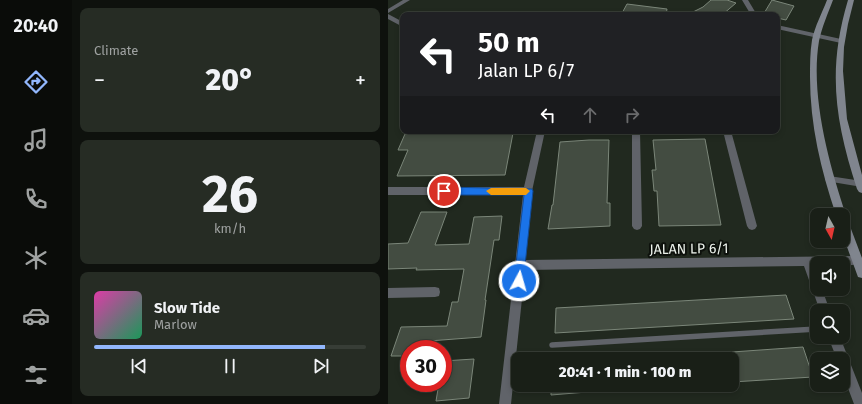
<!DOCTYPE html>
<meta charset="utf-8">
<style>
:root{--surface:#191f17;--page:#262c24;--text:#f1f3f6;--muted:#9fa2a1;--line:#373d36;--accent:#92b7fd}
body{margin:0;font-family:"Fira Sans",sans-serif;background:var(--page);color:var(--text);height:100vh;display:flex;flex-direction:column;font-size:15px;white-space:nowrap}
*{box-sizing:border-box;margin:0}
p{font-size:13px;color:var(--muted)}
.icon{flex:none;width:22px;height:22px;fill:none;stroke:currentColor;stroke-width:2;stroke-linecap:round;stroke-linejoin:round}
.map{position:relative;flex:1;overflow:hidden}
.sheet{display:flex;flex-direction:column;gap:8px;padding:8px;background:#0e110d;width:316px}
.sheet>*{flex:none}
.banner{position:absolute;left:12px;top:12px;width:380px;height:122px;border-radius:8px;box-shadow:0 2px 6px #0003,0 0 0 1px var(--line);background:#202124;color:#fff;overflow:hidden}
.needle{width:26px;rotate:172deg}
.fabs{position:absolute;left:422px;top:208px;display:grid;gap:8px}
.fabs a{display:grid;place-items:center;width:40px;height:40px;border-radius:8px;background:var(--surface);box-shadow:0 2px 6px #0003,0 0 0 1px var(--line);font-size:20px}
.speed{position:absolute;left:12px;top:340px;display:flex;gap:8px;font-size:20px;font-weight:700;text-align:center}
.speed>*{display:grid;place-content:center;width:52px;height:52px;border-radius:50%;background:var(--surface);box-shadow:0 2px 6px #0003,0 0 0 1px var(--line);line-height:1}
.speed .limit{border:6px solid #d22;background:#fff;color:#111}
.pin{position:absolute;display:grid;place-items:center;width:34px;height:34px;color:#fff;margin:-17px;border:2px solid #fff;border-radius:50%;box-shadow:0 1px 4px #0007}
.me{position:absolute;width:44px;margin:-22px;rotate:6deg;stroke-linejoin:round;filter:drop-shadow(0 0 3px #0008)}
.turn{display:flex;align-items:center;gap:14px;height:84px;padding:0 12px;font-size:18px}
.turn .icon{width:52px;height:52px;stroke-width:2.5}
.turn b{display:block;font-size:28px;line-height:34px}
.lanes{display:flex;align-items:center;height:38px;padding:0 12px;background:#0003;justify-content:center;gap:20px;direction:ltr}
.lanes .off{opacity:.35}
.big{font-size:30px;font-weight:800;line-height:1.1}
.sheet .tile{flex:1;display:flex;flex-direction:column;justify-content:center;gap:6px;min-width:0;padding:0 14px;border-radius:8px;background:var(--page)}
.sheet .dial{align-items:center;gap:0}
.dial b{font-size:52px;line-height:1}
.song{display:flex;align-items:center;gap:12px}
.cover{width:48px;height:48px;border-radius:6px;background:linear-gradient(135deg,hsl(320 70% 55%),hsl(150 70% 35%))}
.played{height:4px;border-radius:2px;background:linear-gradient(90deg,var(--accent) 85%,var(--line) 85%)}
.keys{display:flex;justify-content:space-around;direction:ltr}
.heat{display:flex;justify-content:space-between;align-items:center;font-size:22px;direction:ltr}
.trip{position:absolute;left:123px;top:352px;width:228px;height:40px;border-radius:8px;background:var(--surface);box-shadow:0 2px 6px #0003,0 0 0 1px var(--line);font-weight:800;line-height:40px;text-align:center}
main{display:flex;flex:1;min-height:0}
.dock{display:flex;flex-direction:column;width:72px;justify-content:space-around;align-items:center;background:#0a0c09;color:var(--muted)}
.dock .icon{width:28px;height:28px}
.dock .active{color:var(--accent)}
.dock b{font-size:18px;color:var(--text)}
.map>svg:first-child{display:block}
.building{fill:#434c41;stroke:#7b8679}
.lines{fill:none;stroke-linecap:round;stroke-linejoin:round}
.lane{stroke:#606369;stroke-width:5.5}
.street{fill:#606369;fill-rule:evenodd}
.secondary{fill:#80858e;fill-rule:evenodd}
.route{fill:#1a73e8;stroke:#114b97}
.slow{fill:#f59e0b}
.labels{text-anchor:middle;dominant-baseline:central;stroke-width:4;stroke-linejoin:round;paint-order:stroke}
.street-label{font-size:14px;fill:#ebf1ea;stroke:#0d110c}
</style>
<main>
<nav class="dock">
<b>20:40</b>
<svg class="icon active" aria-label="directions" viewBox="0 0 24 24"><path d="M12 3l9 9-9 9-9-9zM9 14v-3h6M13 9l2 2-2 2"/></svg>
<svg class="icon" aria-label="music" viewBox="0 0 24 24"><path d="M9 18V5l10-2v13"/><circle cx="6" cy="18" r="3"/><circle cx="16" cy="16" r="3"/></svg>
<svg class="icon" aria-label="phone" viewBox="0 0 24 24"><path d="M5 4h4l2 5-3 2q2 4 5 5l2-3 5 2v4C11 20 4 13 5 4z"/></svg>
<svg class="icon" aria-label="climate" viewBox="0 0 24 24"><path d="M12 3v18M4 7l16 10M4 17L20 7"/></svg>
<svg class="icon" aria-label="car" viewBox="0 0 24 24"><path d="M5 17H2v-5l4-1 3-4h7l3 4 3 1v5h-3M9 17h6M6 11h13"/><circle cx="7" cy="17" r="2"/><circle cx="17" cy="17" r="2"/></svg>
<svg class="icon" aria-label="filters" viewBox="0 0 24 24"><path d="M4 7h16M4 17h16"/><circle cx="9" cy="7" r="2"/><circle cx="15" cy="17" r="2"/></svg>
</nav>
<section class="sheet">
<div class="tile"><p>Climate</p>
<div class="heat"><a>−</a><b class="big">20°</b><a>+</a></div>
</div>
<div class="tile dial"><b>26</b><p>km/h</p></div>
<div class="tile">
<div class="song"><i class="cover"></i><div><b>Slow Tide</b><p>Marlow</p></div></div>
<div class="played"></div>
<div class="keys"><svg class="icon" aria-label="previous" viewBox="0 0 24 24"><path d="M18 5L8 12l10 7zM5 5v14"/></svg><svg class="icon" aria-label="pause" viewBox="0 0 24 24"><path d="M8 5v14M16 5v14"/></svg><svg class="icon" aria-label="next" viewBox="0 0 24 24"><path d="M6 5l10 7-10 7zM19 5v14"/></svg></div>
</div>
</section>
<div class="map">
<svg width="474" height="404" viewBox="0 0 474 404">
<rect width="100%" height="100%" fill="#21291f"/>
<!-- building -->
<path class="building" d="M323,0H339L348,3L334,15H299L315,7Z
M384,0L406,6L398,20L389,18V15H375Z
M239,4L279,9L278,15H233Z
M125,133L117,175L9,176L20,150H10L17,134Z
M317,139L333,225L271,226L269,191H266L264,170H268L265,140Z
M201,140H221L219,203H222V226L160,229L164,205H165L172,142Z
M33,212H59L47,245L81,244L86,217L114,216L111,240H106L97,300H98L93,337L41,341L39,349H21V356H3L13,327L59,326L64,302H70L76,269L28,270L29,268L0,269V244L20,243Z
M398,295L406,319L167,333L168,308Z
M415,347L425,377L344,382V352Z
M86,359L81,398L48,401L51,383H55V361Z
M163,385H199V392L163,395Z"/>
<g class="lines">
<!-- lane -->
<path class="lane" d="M164,345L429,329"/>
<!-- street -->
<path class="street" d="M15,0H22L0,13V9Z
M354,0H360L369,15H363Z
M0,14L15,22V27L0,19Z
M389,25L453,39L456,41L453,43L389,29Z
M149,131H157L144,191L137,260L469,256L473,258L474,261L473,264L455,266V263H429V266H426L429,275V289H434L442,311H432L416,266L137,270L123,404H111L135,195H0V187H136Z
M244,131H252L254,226L252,229L249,230L246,229L244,226Z
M335,131H343L369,226L367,229L364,230L361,229L359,226Z
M441,176L474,181V187L438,181L437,179L438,177Z
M47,287L51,288L52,292L51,296L47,297L0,298V288Z
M440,337H452L474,393V404H466L455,375V359H449Z"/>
<!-- secondary -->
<path class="secondary" d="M439,0H445C440,13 434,27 431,41C422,95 441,164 458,215L457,217L460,221L474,258V278L470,277L455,236V215H448C433,170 422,125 422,77C422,65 422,52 424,40C427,26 434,13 439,0Z
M460,0H466L460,24L456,47L455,71L459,119L474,175V193L471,192L469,189C447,121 439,70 460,0Z"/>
</g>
<!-- route -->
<path class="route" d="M56,187L144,189L145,191L135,284L131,286L128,284L126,281L136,195H56L52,191Z"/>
<!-- slow -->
<path class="slow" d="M103,188H138L142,191L138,195H103L98,191Z"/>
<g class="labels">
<!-- street labels -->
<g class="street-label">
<text transform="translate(301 249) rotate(-1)">JALAN LP 6/1</text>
</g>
</g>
</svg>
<div class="fabs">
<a><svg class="needle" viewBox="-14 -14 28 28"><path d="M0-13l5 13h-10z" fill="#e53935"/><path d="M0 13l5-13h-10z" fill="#9fa2a1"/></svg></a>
<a><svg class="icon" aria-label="sound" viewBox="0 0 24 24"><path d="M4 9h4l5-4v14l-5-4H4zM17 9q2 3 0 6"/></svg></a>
<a><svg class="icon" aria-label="search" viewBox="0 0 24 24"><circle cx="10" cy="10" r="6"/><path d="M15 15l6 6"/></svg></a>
<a><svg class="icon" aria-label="layers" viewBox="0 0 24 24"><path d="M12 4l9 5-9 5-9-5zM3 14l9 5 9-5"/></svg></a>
</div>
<div class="speed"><div class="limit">30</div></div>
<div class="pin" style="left:56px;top:191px;background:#d93025"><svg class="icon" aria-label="arrive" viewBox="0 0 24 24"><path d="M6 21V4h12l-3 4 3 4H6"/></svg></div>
<svg class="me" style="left:131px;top:281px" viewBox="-20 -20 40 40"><circle r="17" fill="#1a73e8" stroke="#fff" stroke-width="3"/><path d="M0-11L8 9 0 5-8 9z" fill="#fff"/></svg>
<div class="trip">20:41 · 1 min · 100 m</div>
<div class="banner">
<div class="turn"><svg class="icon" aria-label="left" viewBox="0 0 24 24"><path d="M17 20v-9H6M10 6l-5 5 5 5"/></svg><div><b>50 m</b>Jalan LP 6/7</div></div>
<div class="lanes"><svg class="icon" aria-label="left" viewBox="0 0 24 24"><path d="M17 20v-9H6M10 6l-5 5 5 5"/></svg><svg class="icon off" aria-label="ahead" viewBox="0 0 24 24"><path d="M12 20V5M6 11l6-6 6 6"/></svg><svg class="icon off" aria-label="right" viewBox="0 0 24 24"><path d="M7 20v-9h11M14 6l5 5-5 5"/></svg></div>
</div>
</div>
</main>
